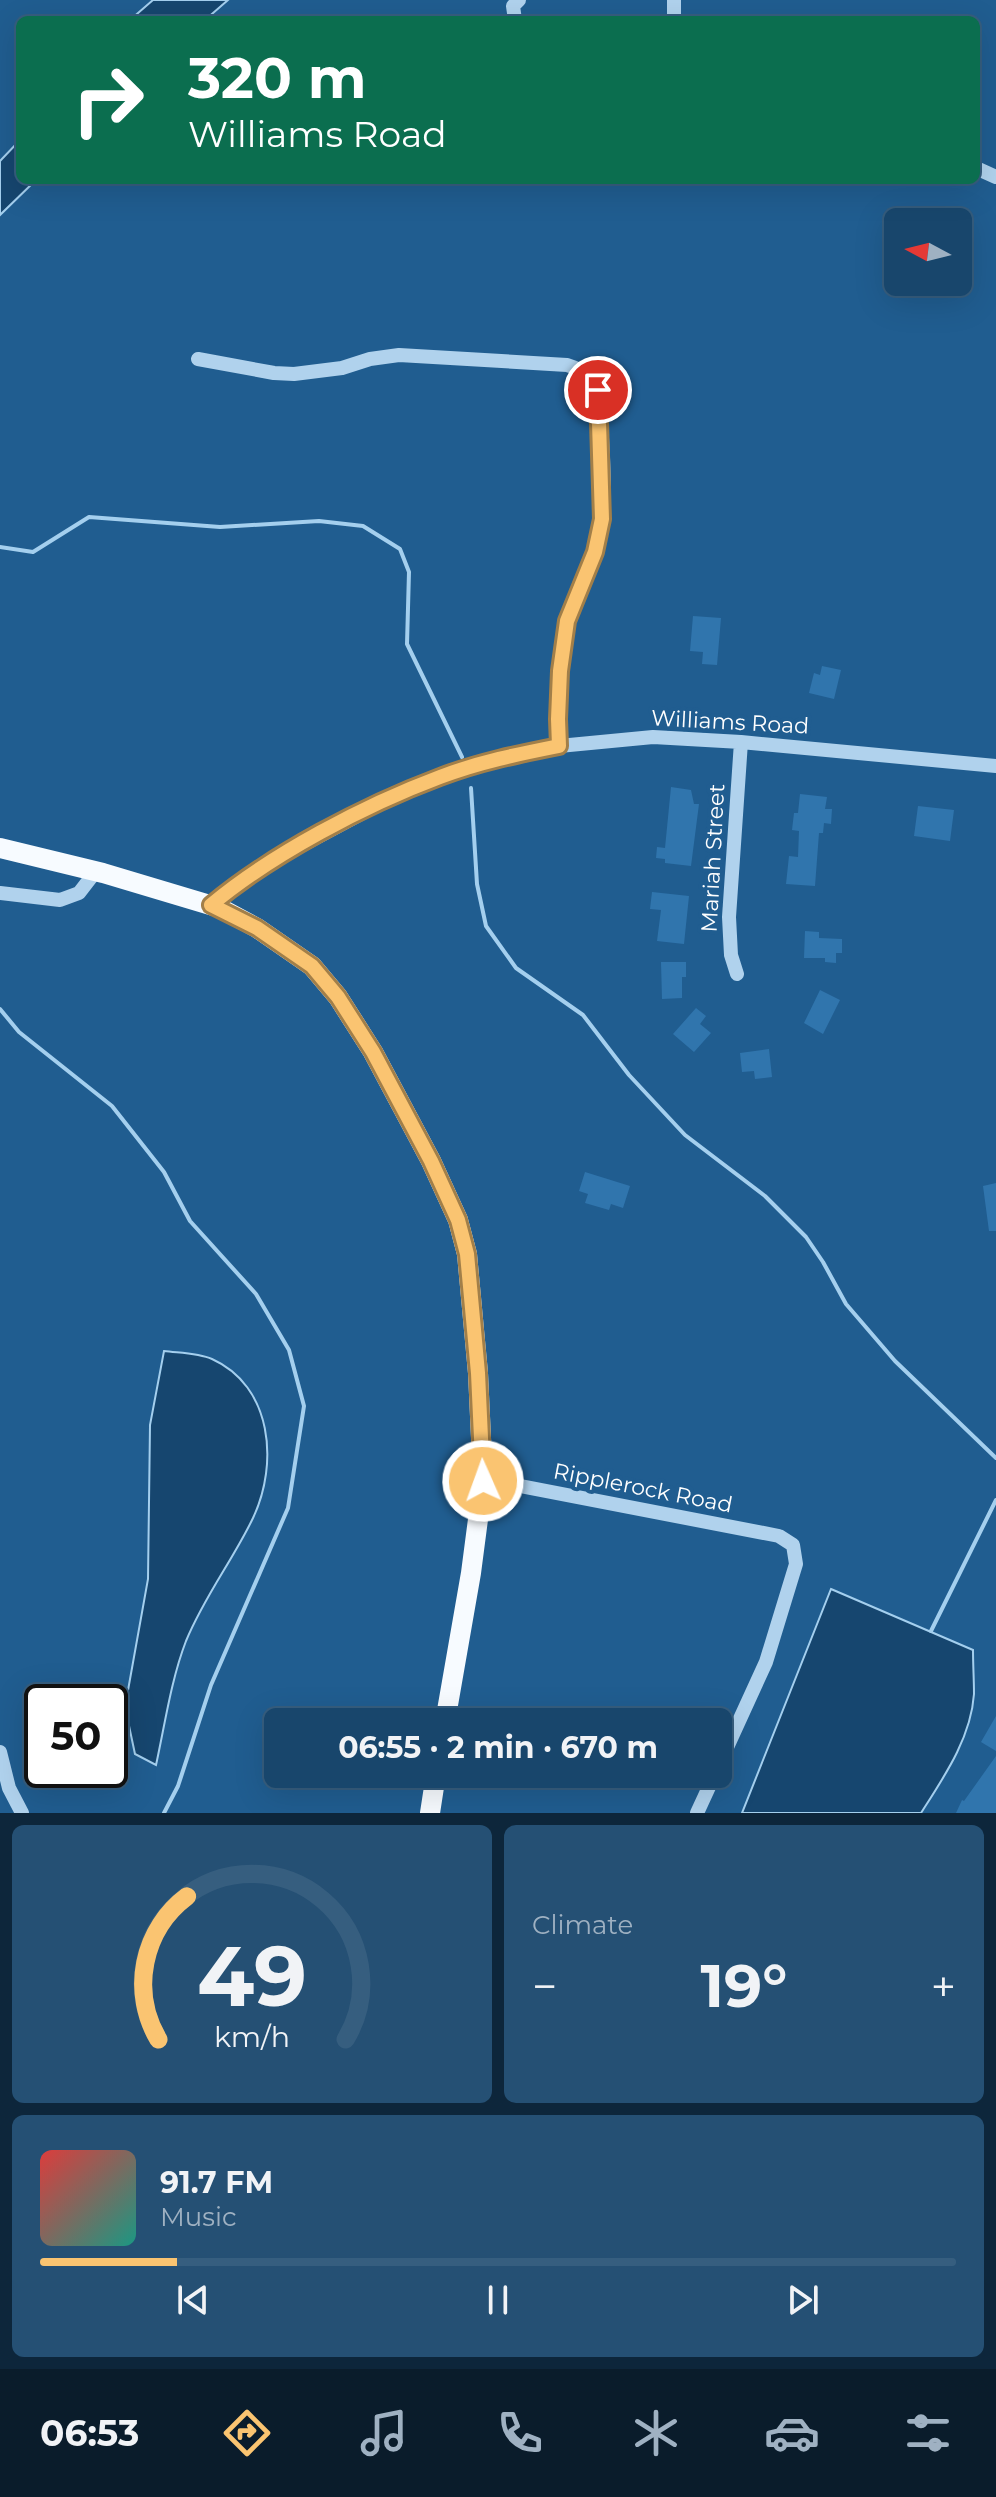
<!DOCTYPE html>
<meta charset="utf-8">
<style>
:root{--surface:#18466c;--page:#255074;--text:#f1f3f6;--muted:#9fb1c2;--line:#365e7f;--accent:#fac471}
body{margin:0;font-family:Montserrat,sans-serif;background:var(--page);color:var(--text);height:100vh;display:flex;flex-direction:column;font-size:30px;white-space:nowrap}
*{box-sizing:border-box;margin:0}
p{font-size:26px;color:var(--muted)}
.icon{flex:none;width:44px;height:44px;fill:none;stroke:currentColor;stroke-width:2;stroke-linecap:round;stroke-linejoin:round}
.map{position:relative;height:1813px;overflow:hidden}
.drawer{display:flex;flex-direction:column;gap:12px;padding:12px;background:#0d263b;flex:1}
.drawer>*{flex:none}
.hud{position:absolute;left:16px;top:16px;width:964px;height:168px;border-radius:12px;box-shadow:0 8px 32px #0002,0 0 0 2px var(--line);background:#0b6e4f;color:#fff;overflow:hidden}
.needle{width:52px;rotate:277deg}
.buttons{position:absolute;left:884px;top:208px;display:grid;gap:16px}
.buttons a{display:grid;place-items:center;width:88px;height:88px;border-radius:12px;background:var(--surface);box-shadow:0 8px 32px #0002,0 0 0 2px var(--line);font-size:40px}
.speed{position:absolute;left:24px;top:1684px;display:flex;gap:16px;font-size:40px;font-weight:700;text-align:center}
.speed>*{display:grid;place-content:center;width:104px;height:104px;border-radius:50%;background:var(--surface);box-shadow:0 8px 32px #0002,0 0 0 2px var(--line);line-height:1}
.speed .limit{border:4px solid #111;border-radius:12px;background:#fff;color:#111}
.pin{position:absolute;display:grid;place-items:center;width:68px;height:68px;color:#fff;margin:-34px;border:4px solid #fff;border-radius:50%;box-shadow:0 2px 8px #0007}
.me{position:absolute;width:88px;margin:-44px;rotate:358deg;stroke-linejoin:round;filter:drop-shadow(0 0 6px #0008)}
.turn{display:flex;align-items:center;gap:28px;height:168px;padding:0 40px;font-size:36px}
.turn .icon{width:104px;height:104px;stroke-width:2.5}
.turn b{display:block;font-size:56px;line-height:68px}
.big{font-size:60px;font-weight:700;line-height:1.1}
.drawer .card{flex:1;display:flex;flex-direction:column;justify-content:center;gap:12px;min-width:0;padding:0 28px;border-radius:12px;background:var(--page)}
.drawer .dial{align-items:center;gap:0}
.dial svg{height:208px;overflow:visible;fill:none;stroke:var(--line);stroke-width:7;stroke-linecap:round;text-anchor:middle}
.dial text{fill:var(--text);stroke:none}
.song{display:flex;align-items:center;gap:24px}
.cover{width:96px;height:96px;border-radius:12px;background:linear-gradient(135deg,hsl(0 70% 55%),hsl(170 70% 35%))}
.played{height:8px;border-radius:4px;background:linear-gradient(90deg,var(--accent) 15%,var(--line) 15%)}
.keys{display:flex;justify-content:space-around;direction:ltr}
.heat{display:flex;justify-content:space-between;align-items:center;font-size:44px;direction:ltr}
.drawer .tiles{flex:1;display:grid;gap:12px;grid-template-columns:1fr 1fr}
.card:last-child{grid-column:span 2}
.trip{position:absolute;left:264px;top:1708px;width:468px;height:80px;border-radius:12px;background:var(--surface);box-shadow:0 8px 32px #0002,0 0 0 2px var(--line);font-weight:700;line-height:80px;text-align:center}
.menu{display:flex;height:128px;justify-content:space-around;align-items:center;background:#0a1c2b;color:var(--muted)}
.menu .icon{width:56px;height:56px}
.menu .on{color:var(--accent)}
.menu b{font-size:36px;color:var(--text)}
.map>svg:first-child{display:block}
.water{fill:#16466f;stroke:#a4cfee;stroke-width:2}
.lines{fill:none;stroke-linecap:round;stroke-linejoin:round}
.stream{stroke:#a4cfee;stroke-width:4}
.building{fill:#3075ad}
.minor{stroke:#b0d2ed;stroke-width:14}
.major{stroke:#f7fbff;stroke-width:20}
.route-casing{stroke:#a27f49;stroke-width:20}
.route{stroke:#fac471;stroke-width:14}
.labels{text-anchor:middle;dominant-baseline:central;stroke-width:8;stroke-linejoin:round;paint-order:stroke}
.street-label{font-size:22px;fill:#fff;stroke:#205d90}
</style>
<div class="map">
<svg width="996" height="1813" viewBox="0 0 996 1813">
<rect width="100%" height="100%" fill="#205d90"/>
<!-- water -->
<path class="water" d="M153,0H228L205,20H130Z
M20,140V180H36L0,215V161Z
M164,1351C179,1353 198,1353 212,1359C272,1386 279,1463 253,1518C233,1560 205,1595 186,1641C171,1680 165,1724 156,1765L135,1754L125,1707L148,1579L150,1425Z
M831,1589L973,1650C973,1665 974,1680 974,1694C971,1738 944,1777 921,1813H742Z"/>
<g class="lines">
<!-- stream -->
<path class="stream" d="M0,547L33,552L89,517L220,527L319,521L363,526L400,549L409,572L407,644L462,757
M471,788L477,884L486,926L516,968L583,1015L629,1075L685,1135L765,1196L806,1237L823,1262L846,1304L895,1361L996,1458
M0,1009L19,1032L112,1106L164,1172L190,1221L256,1294L289,1350L304,1406L288,1508L211,1685L178,1786L164,1813
M931,1631L996,1500"/>
</g>
<!-- building -->
<path class="building" d="M693,616L721,618L717,665L702,664L703,652L690,651Z
M822,666L841,670L834,699L809,693L814,673L820,675Z
M671,787L691,790L694,804H699L691,866L665,863V859L656,858L657,847L665,848Z
M800,794L827,797L825,809H832L831,824L824,823L823,833H819L815,886L786,884L789,856L798,857L799,831L792,830L794,813H798Z
M918,806L954,810L950,841L914,836Z
M652,892L689,896L684,944L657,941L661,910L650,909Z
M805,931L819,932V938L842,939V953H836V963L825,962V958H804Z
M661,962H686V977H682V998L662,999Z
M820,990L840,1000L823,1034L804,1023Z
M696,1008L706,1016L700,1024L711,1033L694,1052L673,1034Z
M769,1049L772,1077L755,1079L754,1071L742,1072L740,1053Z
M585,1172L630,1186L623,1208L611,1204L609,1210L585,1203L588,1194L579,1191Z
M996,1183V1231H989L983,1186Z
M996,1716V1751L981,1742Z
M996,1756V1813H956L962,1800L964,1801Z"/>
<g class="lines">
<!-- minor -->
<path class="minor" d="M515,20L513,6L519,0
M674,20V0
M976,168L996,177
M198,359L274,373L294,374L342,368L370,359L399,355L567,365C588,371 597,383 600,404C602,441 607,498 601,533C596,559 580,581 571,606C557,649 557,701 559,746
M0,893L60,900L79,893L96,871
M211,905L237,884L284,855L372,808L440,777L502,757L559,746L653,737L741,742L996,766
M737,974L731,955L729,917L741,742
M483,1481L505,1483L779,1536L793,1545L796,1564L766,1662L718,1767
M0,1752L9,1788L22,1813
M697,1813L715,1774"/>
<!-- major -->
<path class="major" d="M0,848L103,873L220,908L257,928L312,966L338,997L373,1052L431,1161L458,1220L467,1254L478,1373L483,1481L471,1573L445,1722
M430,1813L436,1774"/>
</g>
<g class="lines">
<!-- route casing -->
<g class="route-casing">
<path id="route" d="M483,1481L478,1373L467,1254L458,1220L431,1161L373,1052L338,997L312,966L257,928L211,905C272,854 365,805 440,777C479,762 519,754 559,746L558,719L560,671L567,621L595,552L602,519L598,390"/>
</g>
<!-- route -->
<use href="#route" class="route"/>
</g>
<g class="labels">
<!-- street labels -->
<g class="street-label">
<text transform="translate(730 722) rotate(3)">Williams Road</text>
<text transform="translate(713 858) rotate(-87)">Mariah Street</text>
<text transform="translate(643 1488) rotate(11)">Ripplerock Road</text>
</g>
</g>
</svg>
<div class="buttons">
<a><svg class="needle" viewBox="-14 -14 28 28"><path d="M0-13l5 13h-10z" fill="#e53935"/><path d="M0 13l5-13h-10z" fill="#9fb1c2"/></svg></a>
</div>
<div class="speed"><div class="limit">50</div></div>
<div class="pin" style="left:598px;top:390px;background:#d93025"><svg class="icon" aria-label="arrive" viewBox="0 0 24 24"><path d="M6 21V4h12l-3 4 3 4H6"/></svg></div>
<svg class="me" style="left:483px;top:1481px" viewBox="-20 -20 40 40"><circle r="17" fill="#fac471" stroke="#fff" stroke-width="3"/><path d="M0-11L8 9 0 5-8 9z" fill="#fff"/></svg>
<div class="trip">06:55 · 2 min · 670 m</div>
<div class="hud">
<div class="turn"><svg class="icon" aria-label="right" viewBox="0 0 24 24"><path d="M7 20v-9h11M14 6l5 5-5 5"/></svg><div><b>320 m</b>Williams Road</div></div>
</div>
</div>
<section class="drawer">
<div class="tiles">
<div class="card dial"><svg viewBox="0 0 100 80">
<path d="M14 69A42 42 0 1 1 86 69"/>
<path d="M14 69A42 42 0 0 1 25 14" stroke="#fac471"/>
<text x="50" y="56" font-size="32" font-weight="700">49</text>
<text x="50" y="72" font-size="11">km/h</text>
</svg></div>
<div class="card"><p>Climate</p>
<div class="heat"><a>−</a><b class="big">19°</b><a>+</a></div>
</div>
<div class="card">
<div class="song"><i class="cover"></i><div><b>91.7 FM</b><p>Music</p></div></div>
<div class="played"></div>
<div class="keys"><svg class="icon" aria-label="previous" viewBox="0 0 24 24"><path d="M18 5L8 12l10 7zM5 5v14"/></svg><svg class="icon" aria-label="pause" viewBox="0 0 24 24"><path d="M8 5v14M16 5v14"/></svg><svg class="icon" aria-label="next" viewBox="0 0 24 24"><path d="M6 5l10 7-10 7zM19 5v14"/></svg></div>
</div>
</div>
</section>
<nav class="menu">
<b>06:53</b>
<svg class="icon on" aria-label="directions" viewBox="0 0 24 24"><path d="M12 3l9 9-9 9-9-9zM9 14v-3h6M13 9l2 2-2 2"/></svg>
<svg class="icon" aria-label="music" viewBox="0 0 24 24"><path d="M9 18V5l10-2v13"/><circle cx="6" cy="18" r="3"/><circle cx="16" cy="16" r="3"/></svg>
<svg class="icon" aria-label="phone" viewBox="0 0 24 24"><path d="M5 4h4l2 5-3 2q2 4 5 5l2-3 5 2v4C11 20 4 13 5 4z"/></svg>
<svg class="icon" aria-label="climate" viewBox="0 0 24 24"><path d="M12 3v18M4 7l16 10M4 17L20 7"/></svg>
<svg class="icon" aria-label="car" viewBox="0 0 24 24"><path d="M5 17H2v-5l4-1 3-4h7l3 4 3 1v5h-3M9 17h6M6 11h13"/><circle cx="7" cy="17" r="2"/><circle cx="17" cy="17" r="2"/></svg>
<svg class="icon" aria-label="filters" viewBox="0 0 24 24"><path d="M4 7h16M4 17h16"/><circle cx="9" cy="7" r="2"/><circle cx="15" cy="17" r="2"/></svg>
</nav>
